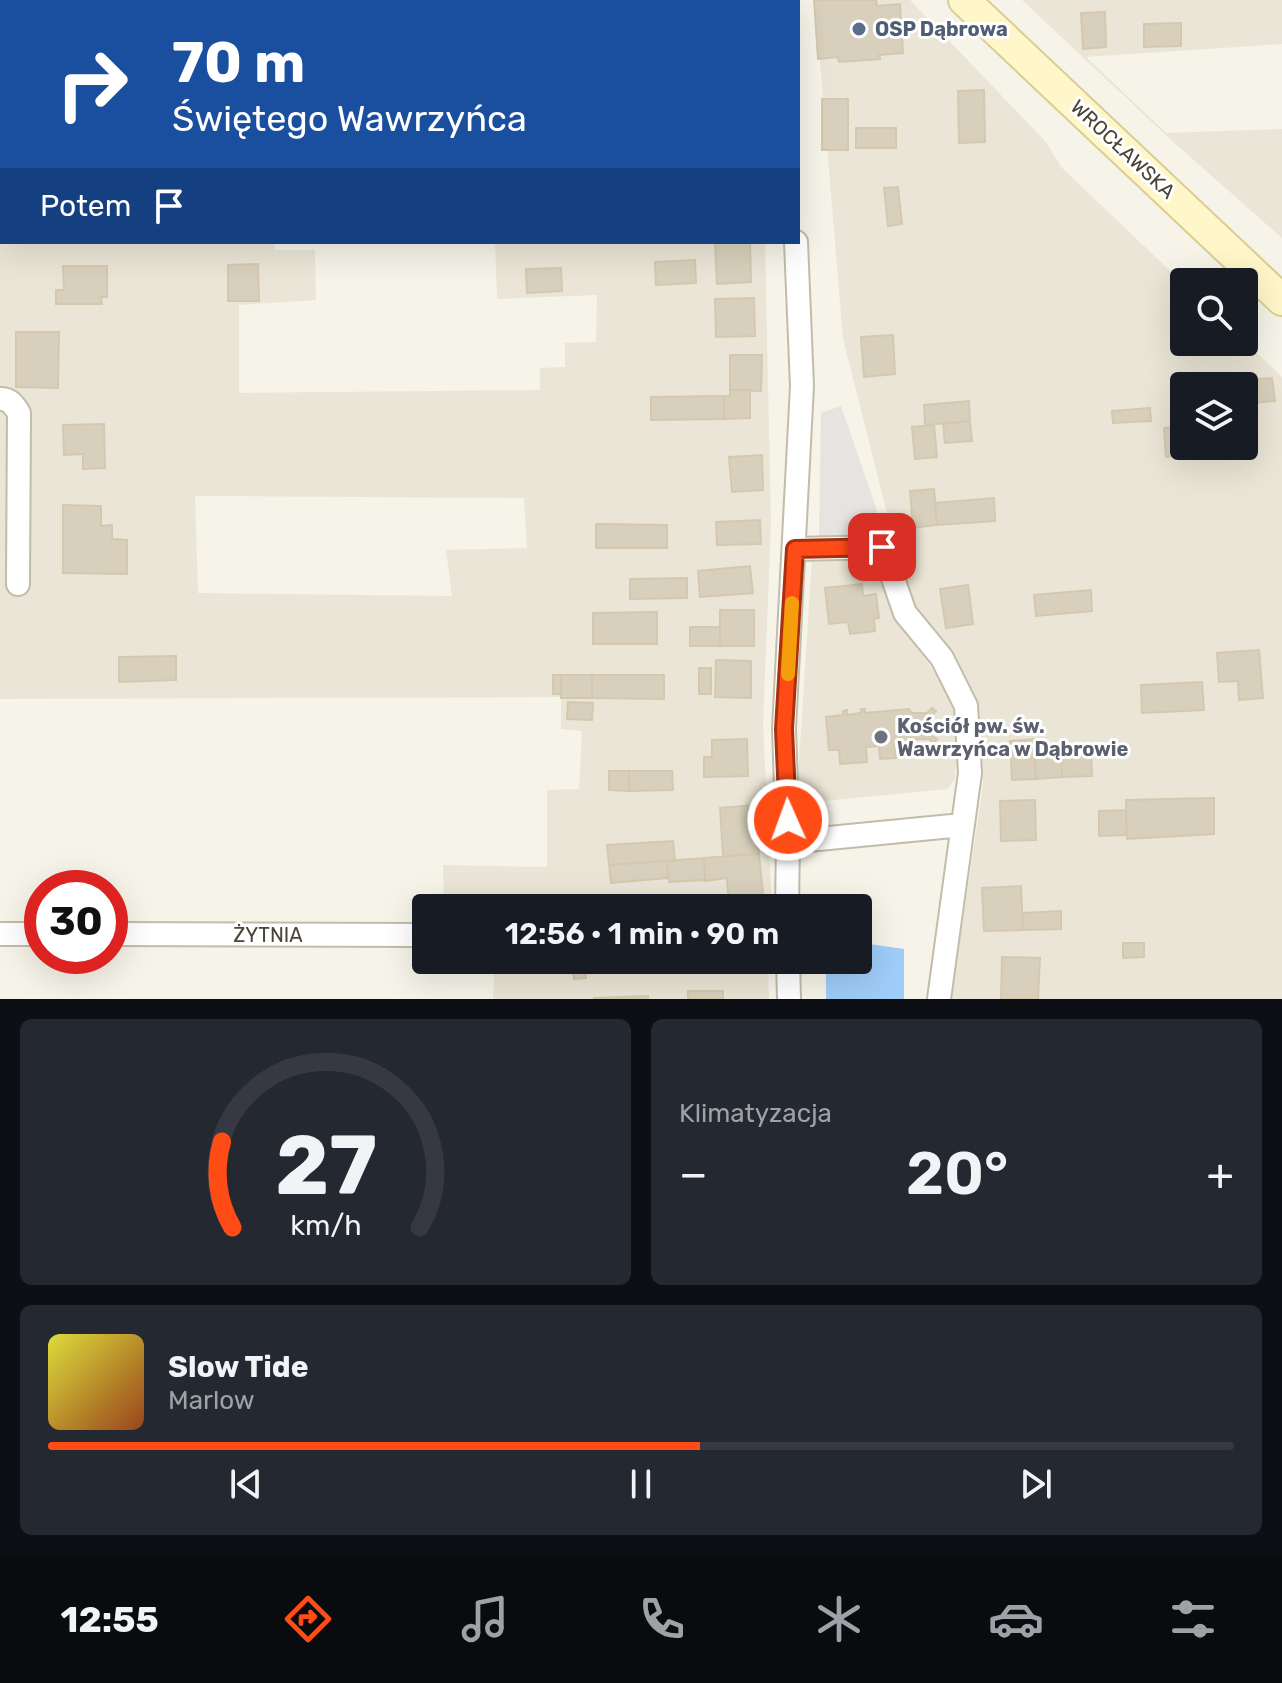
<!DOCTYPE html>
<html lang="pl">
<meta charset="utf-8">
<style>
:root{--surface:#171b24;--page:#242831;--text:#f1f3f6;--muted:#9ea1a6;--line:#363941;--accent:#ff4c16}
body{margin:0;font-family:Rubik,sans-serif;background:var(--page);color:var(--text);height:100vh;display:flex;flex-direction:column;font-size:30px;white-space:nowrap}
*{box-sizing:border-box;margin:0}
p{font-size:26px;color:var(--muted)}
.icon{flex:none;width:44px;height:44px;fill:none;stroke:currentColor;stroke-width:2;stroke-linecap:round;stroke-linejoin:round}
.map{position:relative;height:999px;overflow:hidden}
.panel{display:flex;flex-direction:column;gap:20px;padding:20px;background:#0d0f14;flex:1}
.panel>*{flex:none}
.hud{position:absolute;left:0px;top:0px;width:800px;height:244px;box-shadow:0 8px 32px #0002;background:#1a4fa0;color:#fff;overflow:hidden}
.tools{position:absolute;left:1170px;top:268px;display:grid;gap:16px}
.tools a{display:grid;place-items:center;width:88px;height:88px;border-radius:8px;background:var(--surface);box-shadow:0 8px 32px #0002;font-size:40px}
.speed{position:absolute;left:24px;top:870px;display:flex;gap:16px;font-size:40px;font-weight:700;text-align:center}
.speed>*{display:grid;place-content:center;width:104px;height:104px;border-radius:50%;background:var(--surface);box-shadow:0 8px 32px #0002;line-height:1}
.speed .limit{border:12px solid #d22;background:#fff;color:#111}
.pin{position:absolute;display:grid;place-items:center;width:68px;height:68px;color:#fff;margin:-34px;border-radius:16px;box-shadow:0 4px 12px #0006}
.me{position:absolute;width:88px;margin:-44px;rotate:358deg;stroke-linejoin:round;filter:drop-shadow(0 0 6px #0008)}
.turn{display:flex;align-items:center;gap:28px;height:168px;padding:0 40px;font-size:36px}
.turn .icon{width:104px;height:104px;stroke-width:2.5}
.turn b{display:block;font-size:56px;line-height:68px}
.then{display:flex;align-items:center;height:76px;padding:0 40px;background:#0003;gap:16px;font-size:30px}
.big{font-size:60px;font-weight:600;line-height:1.1}
.panel .widget{flex:1;display:flex;flex-direction:column;justify-content:center;gap:12px;min-width:0;padding:0 28px;border-radius:12px;background:var(--page)}
.panel .dial{align-items:center;gap:0}
.dial svg{height:208px;overflow:visible;fill:none;stroke:var(--line);stroke-width:7;stroke-linecap:round;text-anchor:middle}
.dial text{fill:var(--text);stroke:none}
.song{display:flex;align-items:center;gap:24px}
.cover{width:96px;height:96px;border-radius:12px;background:linear-gradient(135deg,hsl(60 70% 55%),hsl(20 70% 35%))}
.played{height:8px;border-radius:4px;background:linear-gradient(90deg,var(--accent) 55%,var(--line) 55%)}
.keys{display:flex;justify-content:space-around;direction:ltr}
.heat{display:flex;justify-content:space-between;align-items:center;font-size:44px;direction:ltr}
.panel .tiles{flex:1;display:grid;gap:20px;grid-template-columns:1fr 1fr}
.widget:last-child{grid-column:span 2}
.trip{position:absolute;left:412px;top:894px;width:460px;height:80px;border-radius:8px;background:var(--surface);box-shadow:0 8px 32px #0002;font-weight:600;line-height:80px;text-align:center}
.menu{display:flex;height:128px;justify-content:space-around;align-items:center;background:#090b0e;color:var(--muted)}
.menu .icon{width:56px;height:56px}
.menu .selected{color:var(--accent)}
.menu b{font-size:36px;color:var(--text)}
.map>svg:first-child{display:block}
.residential{fill:#eae5d6;fill-rule:evenodd}
.parking{fill:#e6e4e0}
.water{fill:#9fccf8}
.building{fill:#d8d0bc;stroke:#d4c9af;stroke-width:2}
.lines{fill:none;stroke-linecap:round;stroke-linejoin:round}
.street-casing{stroke:#c2bca9;stroke-width:26}
.secondary-casing{stroke:#dacd93;stroke-width:34}
.street{stroke:#fff;stroke-width:22}
.secondary{stroke:#fff6c9;stroke-width:30}
.route-casing{stroke:#a6310e;stroke-width:20}
.route{stroke:#ff4c16;stroke-width:14}
.slow{stroke:#f59e0b;stroke-width:14}
.service-dot{fill:#5c6f8a;stroke:#fff;stroke-width:3}
.worship-dot{fill:#6b7280;stroke:#fff;stroke-width:3}
.labels{text-anchor:middle;dominant-baseline:central;stroke-width:6;stroke-linejoin:round;paint-order:stroke}
.service-label{font-size:20px;font-weight:bold;fill:#4e5e75;stroke:#fff;text-anchor:start}
.street-label{font-size:20px;fill:#4a4436;stroke:#fff}
.worship-label{font-size:20px;font-weight:bold;fill:#5b616d;stroke:#fff;text-anchor:start}
</style>
<div class="map">
<svg width="1282" height="999" viewBox="0 0 1282 999">
<rect width="100%" height="100%" fill="#f6f3e8"/>
<!-- residential -->
<path class="residential" d="M0,0H660V2H2L0,106Z
M815,0H910L1045,141L1062,168L1184,284V342L1244,341L1282,377V999H951L983,786L981,725L969,685L948,651L910,604L843,339ZM1184,386H1244V446H1184Z
M1022,0H1282V44L1086,57L1166,133L1282,129V238L1170,139Z
M0,199L2,242H274L275,250H315L316,300L239,305V393L540,390V368L565,367V343L596,342L597,295L497,299L495,242H765L771,523L763,724L772,908H444L443,865L547,867V790L579,789L582,731L561,729V697L0,699ZM195,496L524,498L527,548L446,550L452,596L198,593Z
M875,556L899,622L948,691L959,726L955,779L948,789L802,803L798,776L812,560Z
M495,960H768L769,999H493Z"/>
<!-- parking -->
<path class="parking" d="M841,406L885,534L819,536L821,413Z"/>
<!-- water -->
<path class="water" d="M862,943L904,949V999H826V960H858V944Z"/>
<!-- building -->
<path class="building" d="M814,0H876L877,6L900,4L903,53L879,55L880,59L839,62L838,57L818,59Z
M1105,12L1106,47L1083,49L1081,13Z
M1181,23V46L1144,47V24Z
M984,90L985,142L959,143L958,91Z
M822,99H848V150H822Z
M856,128H896V148H856Z
M898,187L902,224L888,226L884,188Z
M750,242L751,282L717,284L715,243Z
M695,260L696,283L656,285L655,262Z
M258,264L259,301H228V265Z
M63,266H107V297H101L102,304H56V290H64Z
M561,268L562,291L527,293L526,269Z
M754,298L755,336L716,337L715,299Z
M16,332H59L58,388L16,387Z
M893,335L895,374L864,377L861,337Z
M730,355H762L761,391L730,390Z
M1272,378L1275,401L1244,404V386H1238L1237,381Z
M730,390H750V418L724,419V396H730Z
M724,396V419L651,420V397Z
M969,401L970,421L925,425L924,405Z
M1150,408L1151,421L1113,423L1112,411Z
M1184,419V446H1212V453L1166,457L1164,428L1172,427V420Z
M970,421L972,441L945,443L943,424Z
M104,424L105,468L83,469V454L64,455L63,425Z
M934,425L937,457L915,459L912,427Z
M762,455L763,490L732,492L729,457Z
M934,489L937,525L913,528L910,491Z
M994,498L995,521L937,525L935,503Z
M63,505L101,506V526L112,525V539L127,540V574L63,573Z
M760,520L761,544L717,545L716,522Z
M596,524L667,525V548H596Z
M750,566L753,593L700,597L698,571Z
M687,578V598L630,599V579Z
M862,584L863,596L876,594L879,618L874,619L875,631L850,634L848,622L829,624L825,588Z
M968,585L973,624L946,628L940,589Z
M1091,590L1092,611L1036,616L1034,595Z
M720,610H754V646H720Z
M657,612V644H593V613Z
M690,627H720V646H690Z
M1259,650L1263,698L1239,700L1238,681L1219,682L1217,653Z
M176,656V680L119,682V657Z
M716,660L751,661V698L715,697Z
M699,668H711V694H699Z
M553,675H561V694H553Z
M561,675H592V698H561Z
M592,675H664V699L592,698Z
M1202,682L1204,710L1142,713L1141,685Z
M568,702L593,703L592,720L567,719Z
M932,708L936,711L932,716V736L937,739L934,743L929,739H914L908,743L894,744L896,758L880,759L879,746L866,747L867,762L840,764L839,750H829L826,717L843,715V711L847,710V715L861,713V709H865V713L909,709L912,713H927Z
M747,739L748,776L704,777V757H712V740Z
M1034,739L1036,779L1012,780L1010,741Z
M1034,749H1039V752L1061,750L1062,777L1036,779Z
M1091,749L1092,776L1062,777L1061,751Z
M609,771H629V791L609,790Z
M629,771H672L673,790L629,791Z
M1214,798V834L1127,839L1126,800Z
M1035,800L1036,840L1001,841L1000,801Z
M755,805L759,854L723,856L720,808Z
M1126,810V835L1099,836V811Z
M673,841L675,860L609,865L607,845Z
M759,854L764,905L729,908L727,878L705,881L704,858Z
M704,858L705,880L669,882L667,861Z
M667,861L668,878L611,883L609,865Z
M1021,886L1023,930L984,931L982,888Z
M1061,911V929L1023,930L1022,913Z
M1123,943H1144V957L1123,958Z
M1002,957L1040,958L1038,999H1001Z
M585,963L586,978L574,979L573,964Z
M688,991H723V999H688Z
M648,996V999H594V998Z"/>
<g class="lines">
<!-- street casing -->
<g class="street-casing">
<path id="street" d="M782,0V2
M0,399C9,398 14,405 19,413L18,584
M795,549L882,547L905,613L942,658L966,706L970,773L939,999
M788,842L962,825
M787,908L788,842L784,729L802,386L796,242
M0,934H42
M110,934L426,935
M788,960L789,999"/>
</g>
<!-- secondary casing -->
<g class="secondary-casing">
<path id="secondary" d="M964,0L1282,300"/>
</g>
<!-- street -->
<use href="#street" class="street"/>
<!-- secondary -->
<use href="#secondary" class="secondary"/>
</g>
<g class="lines">
<!-- route casing -->
<g class="route-casing">
<path id="route" d="M788,820L784,729L795,549L882,547"/>
</g>
<!-- route -->
<use href="#route" class="route"/>
<!-- slow -->
<path class="slow" d="M788,674L792,603"/>
</g>
<!-- markers -->
<circle class="service-dot" cx="859" cy="29" r="8"/>
<circle class="worship-dot" cx="881" cy="737" r="8"/>
<g class="labels">
<!-- service labels -->
<g class="service-label">
<text x="875" y="29">OSP Dąbrowa</text>
</g>
<!-- street labels -->
<g class="street-label">
<text transform="translate(1123 149) rotate(43)">WROCŁAWSKA</text>
<text x="268" y="935">ŻYTNIA</text>
</g>
<!-- worship labels -->
<g class="worship-label">
<text x="897" y="726">Kościół pw. św.<tspan x="897" dy="23">Wawrzyńca w Dąbrowie</tspan></text>
</g>
</g>
</svg>
<div class="tools">
<a><svg class="icon" aria-label="search" viewBox="0 0 24 24"><circle cx="10" cy="10" r="6"/><path d="M15 15l6 6"/></svg></a>
<a><svg class="icon" aria-label="layers" viewBox="0 0 24 24"><path d="M12 4l9 5-9 5-9-5zM3 14l9 5 9-5"/></svg></a>
</div>
<div class="speed"><div class="limit">30</div></div>
<div class="pin" style="left:882px;top:547px;background:#d93025"><svg class="icon" aria-label="arrive" viewBox="0 0 24 24"><path d="M6 21V4h12l-3 4 3 4H6"/></svg></div>
<svg class="me" style="left:788px;top:820px" viewBox="-20 -20 40 40"><circle r="17" fill="#ff4c16" stroke="#fff" stroke-width="3"/><path d="M0-11L8 9 0 5-8 9z" fill="#fff"/></svg>
<div class="trip">12:56 · 1 min · 90 m</div>
<div class="hud">
<div class="turn"><svg class="icon" aria-label="right" viewBox="0 0 24 24"><path d="M7 20v-9h11M14 6l5 5-5 5"/></svg><div><b>70 m</b>Świętego Wawrzyńca</div></div>
<div class="then">Potem<svg class="icon" aria-label="arrive" viewBox="0 0 24 24"><path d="M6 21V4h12l-3 4 3 4H6"/></svg></div>
</div>
</div>
<section class="panel">
<div class="tiles">
<div class="widget dial"><svg viewBox="0 0 100 80">
<path d="M14 69A42 42 0 1 1 86 69"/>
<path d="M14 69A42 42 0 0 1 10 36" stroke="#ff4c16"/>
<text x="50" y="56" font-size="32" font-weight="700">27</text>
<text x="50" y="72" font-size="11">km/h</text>
</svg></div>
<div class="widget"><p>Klimatyzacja</p>
<div class="heat"><a>−</a><b class="big">20°</b><a>+</a></div>
</div>
<div class="widget">
<div class="song"><i class="cover"></i><div><b>Slow Tide</b><p>Marlow</p></div></div>
<div class="played"></div>
<div class="keys"><svg class="icon" aria-label="previous" viewBox="0 0 24 24"><path d="M18 5L8 12l10 7zM5 5v14"/></svg><svg class="icon" aria-label="pause" viewBox="0 0 24 24"><path d="M8 5v14M16 5v14"/></svg><svg class="icon" aria-label="next" viewBox="0 0 24 24"><path d="M6 5l10 7-10 7zM19 5v14"/></svg></div>
</div>
</div>
</section>
<nav class="menu">
<b>12:55</b>
<svg class="icon selected" aria-label="directions" viewBox="0 0 24 24"><path d="M12 3l9 9-9 9-9-9zM9 14v-3h6M13 9l2 2-2 2"/></svg>
<svg class="icon" aria-label="music" viewBox="0 0 24 24"><path d="M9 18V5l10-2v13"/><circle cx="6" cy="18" r="3"/><circle cx="16" cy="16" r="3"/></svg>
<svg class="icon" aria-label="phone" viewBox="0 0 24 24"><path d="M5 4h4l2 5-3 2q2 4 5 5l2-3 5 2v4C11 20 4 13 5 4z"/></svg>
<svg class="icon" aria-label="climate" viewBox="0 0 24 24"><path d="M12 3v18M4 7l16 10M4 17L20 7"/></svg>
<svg class="icon" aria-label="car" viewBox="0 0 24 24"><path d="M5 17H2v-5l4-1 3-4h7l3 4 3 1v5h-3M9 17h6M6 11h13"/><circle cx="7" cy="17" r="2"/><circle cx="17" cy="17" r="2"/></svg>
<svg class="icon" aria-label="filters" viewBox="0 0 24 24"><path d="M4 7h16M4 17h16"/><circle cx="9" cy="7" r="2"/><circle cx="15" cy="17" r="2"/></svg>
</nav>
